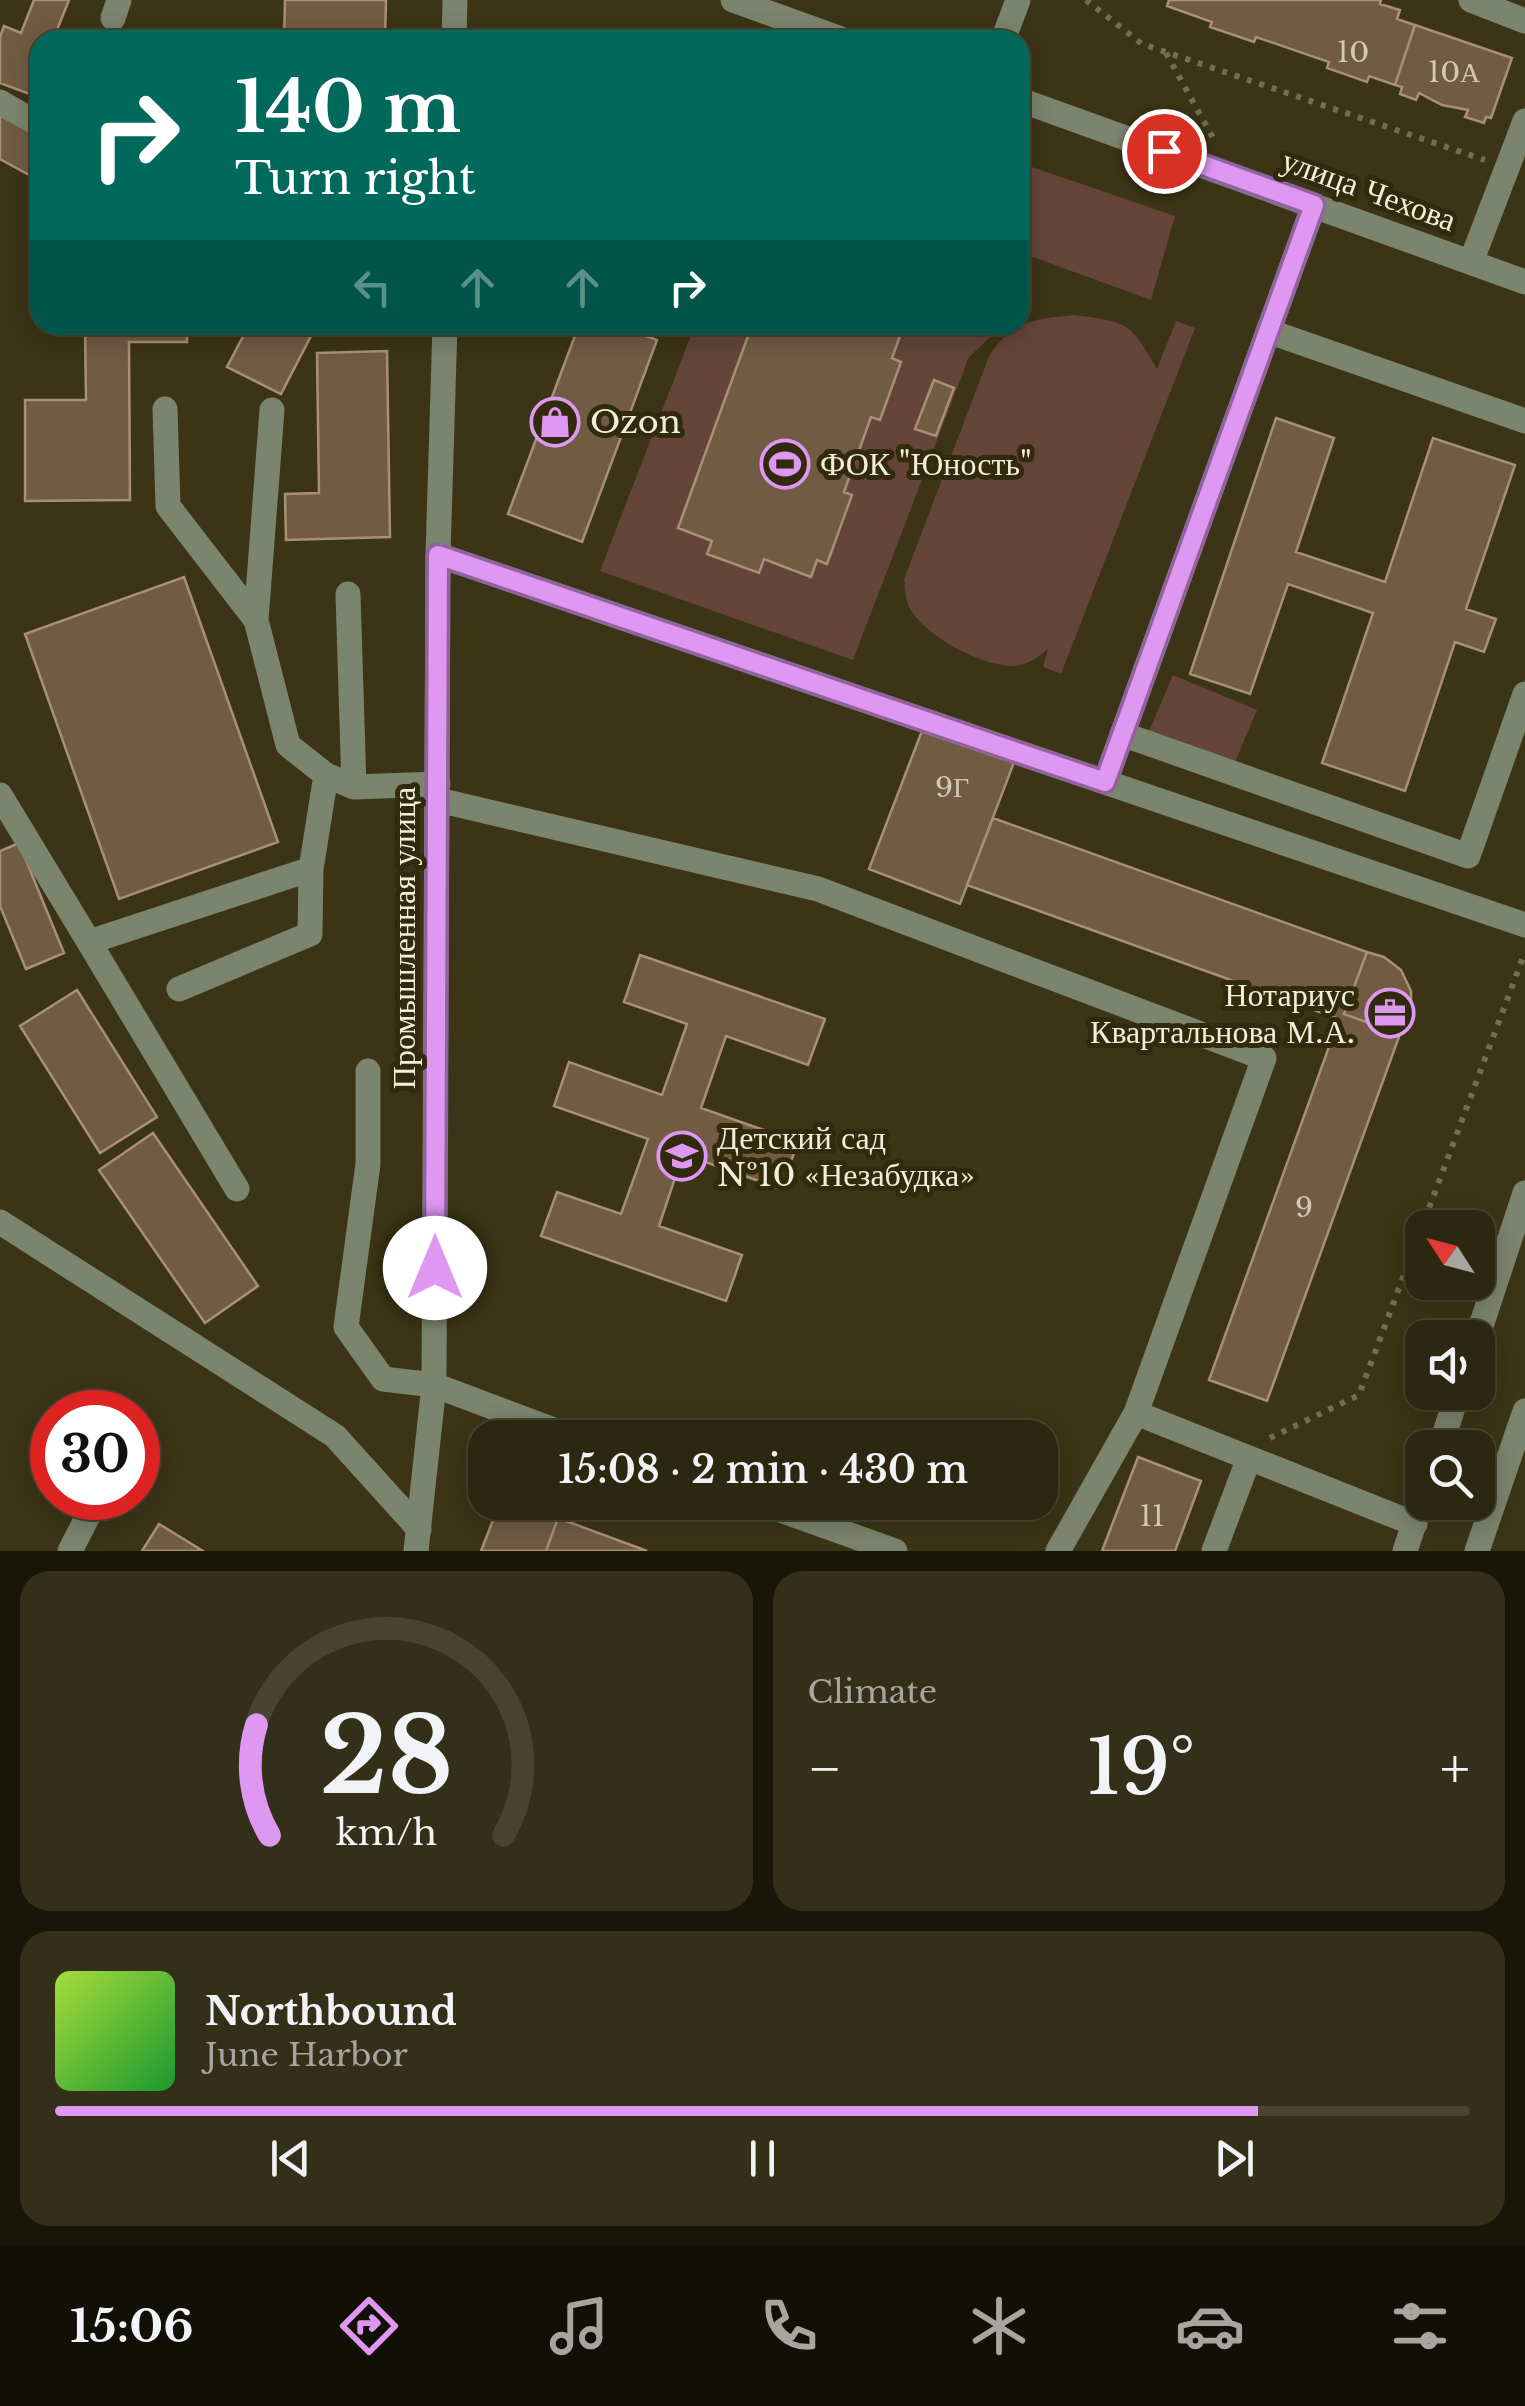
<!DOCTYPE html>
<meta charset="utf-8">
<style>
:root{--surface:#2c2710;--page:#342f19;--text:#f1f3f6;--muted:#a6a59f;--line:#484430;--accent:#de98f2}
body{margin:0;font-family:"Libre Baskerville",serif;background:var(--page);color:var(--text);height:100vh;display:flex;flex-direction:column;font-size:38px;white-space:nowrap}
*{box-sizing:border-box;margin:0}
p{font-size:32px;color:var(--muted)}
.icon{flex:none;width:55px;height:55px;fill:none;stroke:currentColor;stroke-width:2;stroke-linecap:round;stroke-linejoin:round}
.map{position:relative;height:1551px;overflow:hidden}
.details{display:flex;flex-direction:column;gap:20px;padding:20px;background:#181509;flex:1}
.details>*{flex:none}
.hud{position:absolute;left:30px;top:30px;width:1000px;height:305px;border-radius:30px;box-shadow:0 5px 25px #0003,0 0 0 2px var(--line);background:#00695c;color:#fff;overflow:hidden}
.needle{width:65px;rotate:306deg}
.controls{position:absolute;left:1405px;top:1210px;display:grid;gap:20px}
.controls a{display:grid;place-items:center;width:90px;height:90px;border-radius:20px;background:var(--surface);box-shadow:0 5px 25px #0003,0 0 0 2px var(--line);font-size:50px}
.speed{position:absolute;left:30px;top:1390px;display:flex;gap:20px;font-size:50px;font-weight:700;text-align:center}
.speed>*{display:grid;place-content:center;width:130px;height:130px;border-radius:50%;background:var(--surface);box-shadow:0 5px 25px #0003,0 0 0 2px var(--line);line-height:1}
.speed .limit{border:15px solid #d22;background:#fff;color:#111}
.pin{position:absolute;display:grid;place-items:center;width:85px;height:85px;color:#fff;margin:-42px;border:5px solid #fff;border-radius:50%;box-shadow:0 2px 10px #0007}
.me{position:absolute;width:110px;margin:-55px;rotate:0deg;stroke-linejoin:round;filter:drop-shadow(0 0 8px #0008)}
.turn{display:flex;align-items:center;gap:35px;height:210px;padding:0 40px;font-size:45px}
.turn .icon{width:130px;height:130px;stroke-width:2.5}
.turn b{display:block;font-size:70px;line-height:85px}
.lanes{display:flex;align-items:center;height:95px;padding:0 40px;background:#0003;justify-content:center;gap:50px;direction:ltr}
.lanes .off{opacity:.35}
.big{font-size:75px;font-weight:600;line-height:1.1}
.details .tile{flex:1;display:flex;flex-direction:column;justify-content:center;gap:15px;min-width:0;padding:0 35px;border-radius:30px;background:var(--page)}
.details .dial{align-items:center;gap:0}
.dial svg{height:260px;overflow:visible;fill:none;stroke:var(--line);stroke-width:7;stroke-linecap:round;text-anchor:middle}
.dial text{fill:var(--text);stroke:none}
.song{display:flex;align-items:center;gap:30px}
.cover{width:120px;height:120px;border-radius:15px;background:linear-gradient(135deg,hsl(80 70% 55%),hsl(130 70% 35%))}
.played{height:10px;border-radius:5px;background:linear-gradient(90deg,var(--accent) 85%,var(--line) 85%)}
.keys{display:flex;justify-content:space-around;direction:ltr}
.heat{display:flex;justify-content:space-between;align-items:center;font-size:55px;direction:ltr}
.details .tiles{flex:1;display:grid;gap:20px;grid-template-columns:1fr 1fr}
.tile:last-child{grid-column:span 2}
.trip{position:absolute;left:468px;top:1420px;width:590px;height:100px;border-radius:30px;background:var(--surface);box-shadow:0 5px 25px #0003,0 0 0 2px var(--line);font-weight:600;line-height:100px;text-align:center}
.tabs{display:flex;height:160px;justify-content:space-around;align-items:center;background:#121006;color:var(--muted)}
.tabs .icon{width:70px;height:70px}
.tabs .selected{color:var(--accent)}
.tabs b{font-size:45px;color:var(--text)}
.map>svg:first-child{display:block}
.green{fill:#654539}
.building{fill:#715b42;stroke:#a89076;stroke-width:2.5}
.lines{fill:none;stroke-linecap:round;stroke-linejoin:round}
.path{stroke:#736d53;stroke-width:6;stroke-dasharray:5 8;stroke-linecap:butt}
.minor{stroke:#7b846d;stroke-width:25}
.route-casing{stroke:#90639d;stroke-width:25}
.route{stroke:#de98f2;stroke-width:18}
.labels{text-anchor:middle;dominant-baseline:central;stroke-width:10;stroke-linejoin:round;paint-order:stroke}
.number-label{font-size:28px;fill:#d2c9b6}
.street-label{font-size:32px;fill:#f2eedd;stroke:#312a0c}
.poi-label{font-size:32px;fill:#f2eedd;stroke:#312a0c;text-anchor:start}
</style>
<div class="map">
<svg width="1525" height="1551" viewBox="0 0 1525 1551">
<rect width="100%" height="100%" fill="#3b3416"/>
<!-- green -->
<path class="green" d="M1020,163L1175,216L1151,300L1033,257L1020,290Z
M1074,315C1128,322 1130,322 1157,369L1176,321L1195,328L1061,674L1043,667L1048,649C1038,657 1027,666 1013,666C980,666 919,634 907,602C905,595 905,586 904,579L990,354C1014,320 1035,319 1074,315Z
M695,325H1003L969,357L853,660L600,571Z
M1173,675L1257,710L1230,774L1146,738Z"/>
<!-- building -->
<path class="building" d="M34,0H69L53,40H40V98L0,83V37L4,26L21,33Z
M285,0H386L385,40H284Z
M1169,0H1381L1380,4L1400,10L1397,19L1415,25L1395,85L1369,76L1367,82L1327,68L1329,62L1256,37L1254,42L1210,27L1212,22L1167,6Z
M1415,25L1512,58L1491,118L1486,117L1484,123L1465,117L1468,110L1442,105L1419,93L1416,100L1400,94L1402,87L1395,85Z
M0,115L40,137V181L0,159Z
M85,325H187V342H129L130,500L25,501V400H86Z
M249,325H289L311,336L281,394L227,367Z
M579,325H616L657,340L582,542L508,514Z
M752,325H904L892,358L901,362L880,420L871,417L844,492L852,495L827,564L817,560L811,577L764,559L759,573L707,554L712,541L678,528Z
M387,351L390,537L286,540L285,494L319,493L317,353Z
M934,380L954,388L936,436L915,429Z
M1276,418L1334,438L1296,552L1385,582L1433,438L1515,465L1466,609L1496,619L1490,635L1484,652L1455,642L1405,791L1322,763L1373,613L1288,584L1250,694L1190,674Z
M184,577L278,842L119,899L25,634Z
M925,723L1016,757L960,904L869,869Z
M993,818L1367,952L1344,1014L1400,1034L1267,1401L1209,1380L1339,1019L967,885Z
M19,843L64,953L26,969L0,906V851Z
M1367,952L1384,957L1401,970L1411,991V1003L1400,1034L1344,1014Z
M640,955L825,1019L808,1065L726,1036L701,1108L798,1142L781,1189L683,1154L659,1226L742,1255L726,1301L541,1236L557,1192L621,1214L648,1139L554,1106L569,1062L662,1095L687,1024L624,1002Z
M77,990L157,1117L100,1153L20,1026Z
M153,1133L258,1286L205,1323L99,1170Z
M1138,1457L1201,1481L1175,1551H1102Z
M500,1502H517L558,1518L546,1551H481Z
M558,1518L647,1551H546Z
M159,1524L203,1551H142Z"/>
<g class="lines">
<!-- path -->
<path class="path" d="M1086,0L1142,44L1485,160
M1166,53L1213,138
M1270,1438L1359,1395L1525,952"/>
<!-- minor -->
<path class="minor" d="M733,0L844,40
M1471,0L1525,21
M113,18L119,0
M454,40L455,0
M1003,40L1018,0
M1020,100L1525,282
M0,102L40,125
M1471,262L1525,121
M1268,331L1525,421
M165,409L168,506L256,620L288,745L326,775L354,787L438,784
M438,555L1525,925
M348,594L354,787
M256,620L272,410
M1122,734L1468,856L1525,694
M1105,782L1314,205
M0,795L89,942L311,869L326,775
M438,800L818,889L1264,1058L1136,1413L1058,1551
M89,942L237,1189
M179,989L310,934L311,869
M368,1071V1164L346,1327L383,1379L434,1385L575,1438
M0,1222L335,1436L419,1529
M1477,1338L1525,1193
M1136,1413L1415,1524
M1440,1448L1458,1392
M758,1502L895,1551
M70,1551L93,1506
M416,1551L434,1385L438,555L445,325
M1214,1551L1249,1458
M1405,1551L1422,1500
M1477,1551L1525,1411"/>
</g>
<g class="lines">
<!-- route casing -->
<g class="route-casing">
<path id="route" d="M435,1268L438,555L1105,782L1314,205L1164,151"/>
</g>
<!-- route -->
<use href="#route" class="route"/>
</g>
<!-- icons -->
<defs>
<g id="shop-ring" transform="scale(2.5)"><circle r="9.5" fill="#312a0c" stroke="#de98f2" stroke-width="1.5"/><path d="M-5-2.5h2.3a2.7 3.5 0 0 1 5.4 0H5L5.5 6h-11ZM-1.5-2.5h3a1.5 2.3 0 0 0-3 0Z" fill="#de98f2"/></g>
<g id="stadium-ring" transform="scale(2.5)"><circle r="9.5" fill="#312a0c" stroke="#de98f2" stroke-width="1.5"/><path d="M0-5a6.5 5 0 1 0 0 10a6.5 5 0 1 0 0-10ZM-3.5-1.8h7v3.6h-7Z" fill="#de98f2"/></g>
<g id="office-ring" transform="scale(2.5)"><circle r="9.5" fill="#312a0c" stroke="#de98f2" stroke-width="1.5"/><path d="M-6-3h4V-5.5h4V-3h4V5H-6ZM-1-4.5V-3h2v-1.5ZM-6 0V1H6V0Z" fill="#de98f2"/></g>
<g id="school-ring" transform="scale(2.5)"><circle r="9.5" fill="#312a0c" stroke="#de98f2" stroke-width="1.5"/><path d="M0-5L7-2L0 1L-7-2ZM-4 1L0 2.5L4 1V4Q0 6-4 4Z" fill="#de98f2"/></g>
</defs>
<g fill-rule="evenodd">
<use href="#shop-ring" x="555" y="422"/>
<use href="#stadium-ring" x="785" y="464"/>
<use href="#office-ring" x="1390" y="1013"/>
<use href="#school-ring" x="682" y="1156"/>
</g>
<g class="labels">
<!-- number labels -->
<g class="number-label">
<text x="1353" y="52">10</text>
<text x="1454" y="72">10А</text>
<text x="952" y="787">9Г</text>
<text x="1304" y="1207">9</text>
<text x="1152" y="1516">11</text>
</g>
<!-- street labels -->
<g class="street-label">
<text transform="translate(1369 190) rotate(20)">улица Чехова</text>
<text transform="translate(404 938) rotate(-90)">Промышленная улица</text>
</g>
<!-- poi labels -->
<g class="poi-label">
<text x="590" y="422">Ozon</text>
<text x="820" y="464">ФОК "Юность"</text>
<text x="1355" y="995" text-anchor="end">Нотариус<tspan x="1355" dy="37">Квартальнова М.А.</tspan></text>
<text x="717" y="1138">Детский сад<tspan x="717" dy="37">№10 «Незабудка»</tspan></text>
</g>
</g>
</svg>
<div class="controls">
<a><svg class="needle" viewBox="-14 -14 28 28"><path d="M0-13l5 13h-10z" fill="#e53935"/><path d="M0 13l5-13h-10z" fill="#a6a59f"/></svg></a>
<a><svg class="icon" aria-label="sound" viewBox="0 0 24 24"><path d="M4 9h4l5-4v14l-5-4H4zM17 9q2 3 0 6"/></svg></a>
<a><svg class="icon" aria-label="search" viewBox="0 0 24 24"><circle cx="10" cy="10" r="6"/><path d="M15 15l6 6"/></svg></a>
</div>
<div class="speed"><div class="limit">30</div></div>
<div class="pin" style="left:1164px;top:151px;background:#d93025"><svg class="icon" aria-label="arrive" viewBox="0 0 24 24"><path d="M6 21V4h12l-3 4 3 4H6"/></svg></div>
<svg class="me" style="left:435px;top:1268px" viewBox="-20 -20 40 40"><circle r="19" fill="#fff"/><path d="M0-13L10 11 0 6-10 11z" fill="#de98f2"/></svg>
<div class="trip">15:08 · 2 min · 430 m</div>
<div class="hud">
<div class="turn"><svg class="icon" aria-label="right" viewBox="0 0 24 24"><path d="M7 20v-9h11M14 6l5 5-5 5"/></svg><div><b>140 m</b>Turn right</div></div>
<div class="lanes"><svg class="icon off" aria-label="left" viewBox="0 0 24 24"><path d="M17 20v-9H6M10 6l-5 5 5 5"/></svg><svg class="icon off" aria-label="ahead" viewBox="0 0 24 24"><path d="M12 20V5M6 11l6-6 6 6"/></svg><svg class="icon off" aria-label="ahead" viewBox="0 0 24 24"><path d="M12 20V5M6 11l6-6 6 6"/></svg><svg class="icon" aria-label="right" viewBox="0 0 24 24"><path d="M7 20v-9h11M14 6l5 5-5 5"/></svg></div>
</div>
</div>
<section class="details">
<div class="tiles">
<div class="tile dial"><svg viewBox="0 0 100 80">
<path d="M14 69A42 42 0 1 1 86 69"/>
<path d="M14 69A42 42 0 0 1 10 35" stroke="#de98f2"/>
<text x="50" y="56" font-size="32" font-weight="700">28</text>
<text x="50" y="72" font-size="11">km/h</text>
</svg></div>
<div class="tile"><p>Climate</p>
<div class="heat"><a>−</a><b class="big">19°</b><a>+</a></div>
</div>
<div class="tile">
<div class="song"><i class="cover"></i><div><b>Northbound</b><p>June Harbor</p></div></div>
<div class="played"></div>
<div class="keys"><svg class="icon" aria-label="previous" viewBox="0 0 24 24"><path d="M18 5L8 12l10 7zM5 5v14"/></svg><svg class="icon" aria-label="pause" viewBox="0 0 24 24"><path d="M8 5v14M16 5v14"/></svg><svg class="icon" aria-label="next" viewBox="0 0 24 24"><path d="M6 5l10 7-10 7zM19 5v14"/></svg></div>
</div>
</div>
</section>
<nav class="tabs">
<b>15:06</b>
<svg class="icon selected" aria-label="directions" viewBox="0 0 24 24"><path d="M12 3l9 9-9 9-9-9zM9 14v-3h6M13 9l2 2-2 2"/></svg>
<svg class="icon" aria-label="music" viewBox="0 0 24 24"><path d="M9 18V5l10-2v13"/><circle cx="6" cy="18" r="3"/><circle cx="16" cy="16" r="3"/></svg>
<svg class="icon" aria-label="phone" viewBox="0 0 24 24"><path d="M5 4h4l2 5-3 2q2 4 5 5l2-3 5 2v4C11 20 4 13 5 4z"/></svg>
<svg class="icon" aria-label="climate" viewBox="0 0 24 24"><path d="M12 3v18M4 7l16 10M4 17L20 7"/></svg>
<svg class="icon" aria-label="car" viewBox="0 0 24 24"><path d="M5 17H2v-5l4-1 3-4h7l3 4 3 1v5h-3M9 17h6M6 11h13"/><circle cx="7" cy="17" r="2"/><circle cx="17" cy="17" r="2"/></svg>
<svg class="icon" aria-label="filters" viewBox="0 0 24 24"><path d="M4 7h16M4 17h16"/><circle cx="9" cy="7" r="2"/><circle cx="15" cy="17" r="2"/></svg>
</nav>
